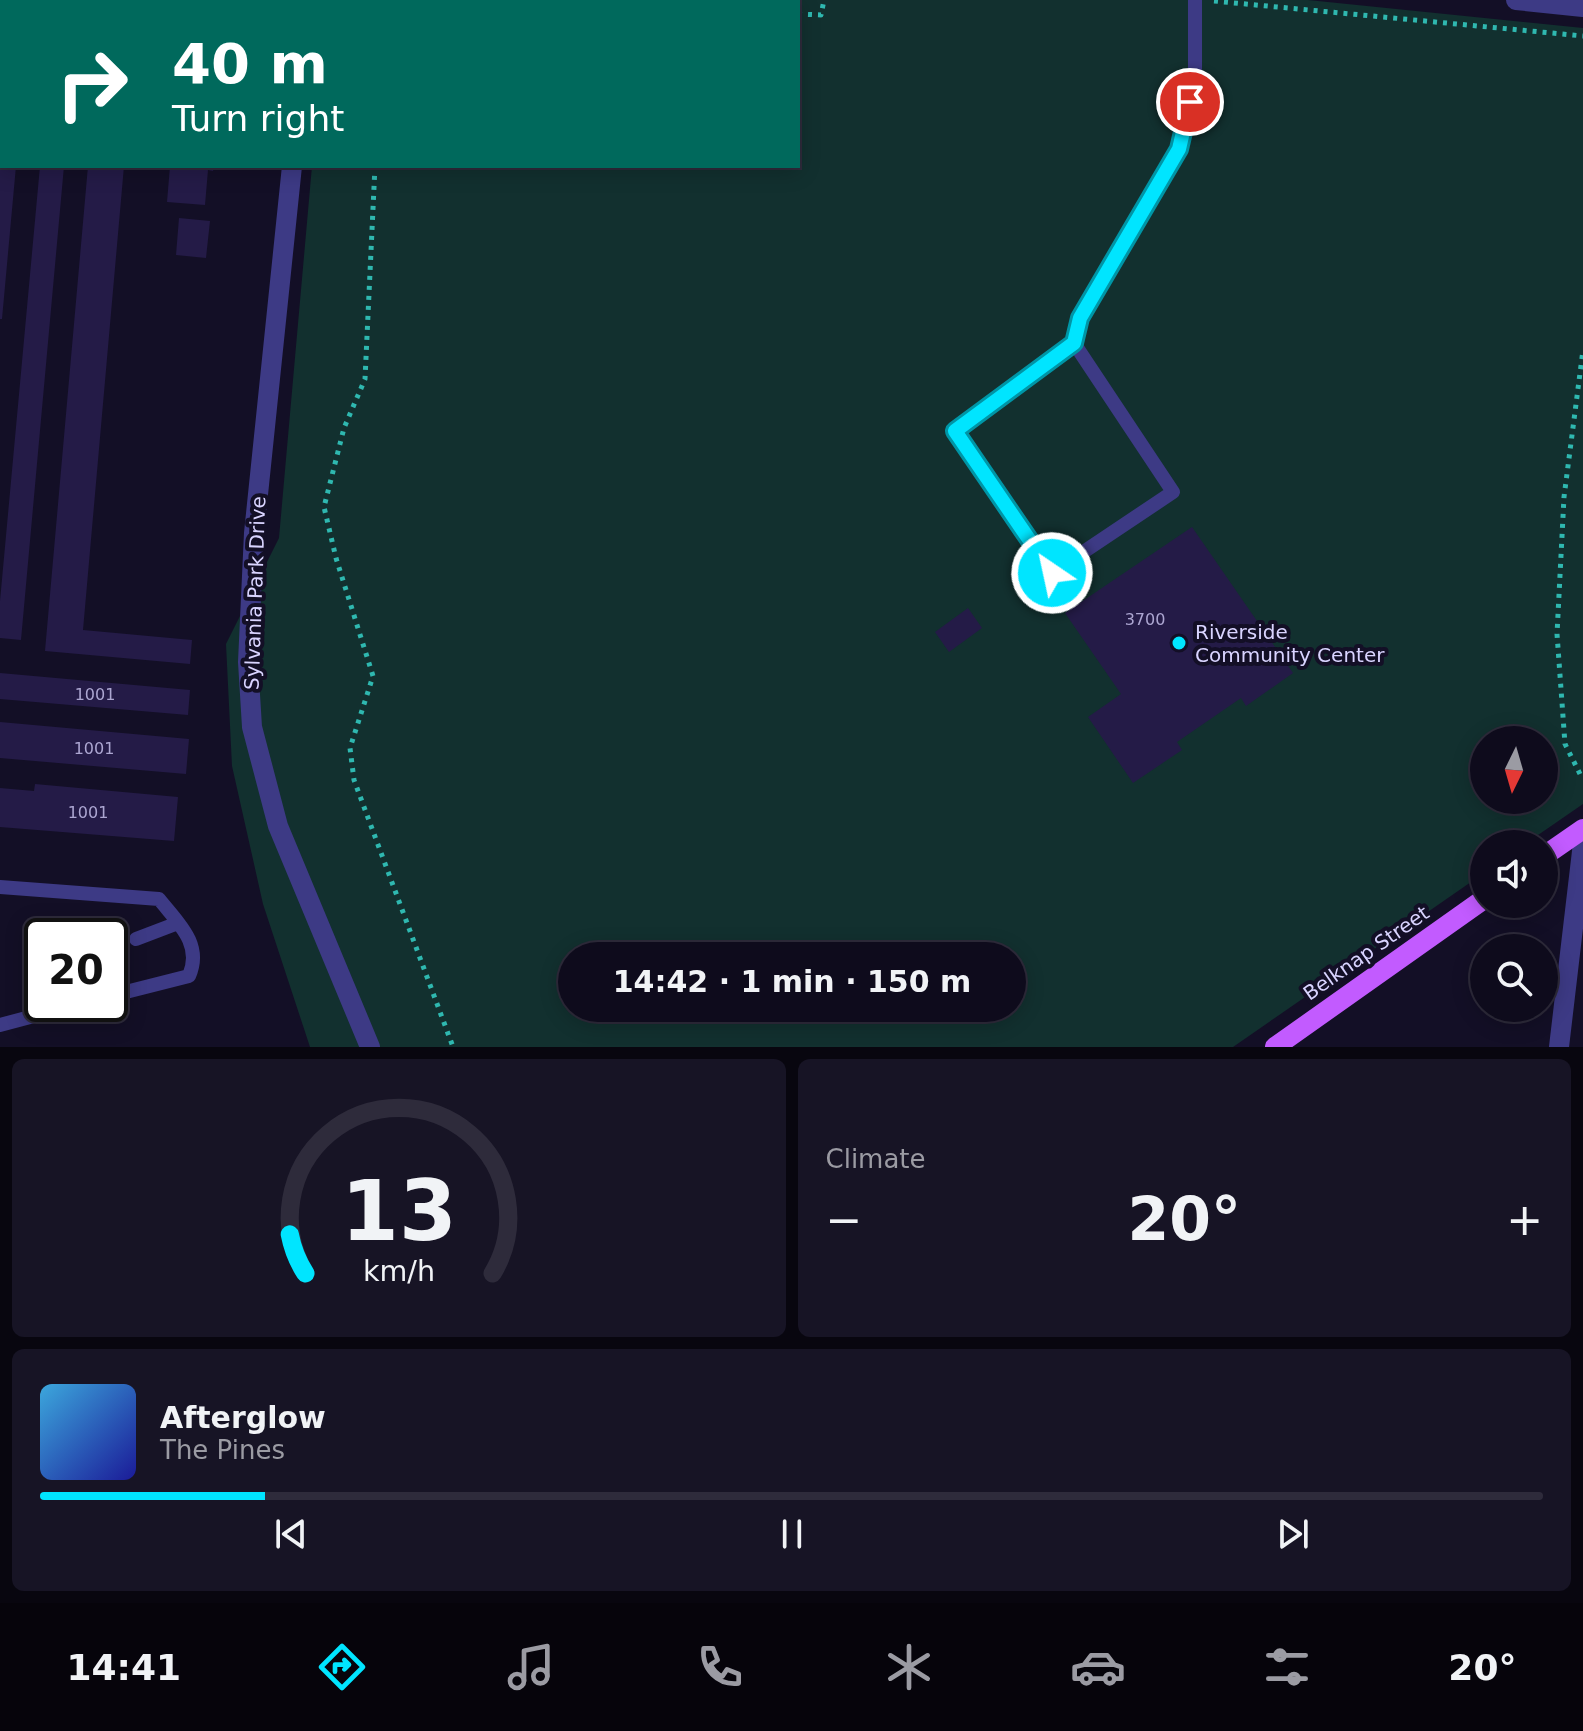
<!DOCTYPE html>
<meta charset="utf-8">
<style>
:root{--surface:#0e0b1c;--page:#171425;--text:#f1f3f6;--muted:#9b9ba3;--line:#2e2b3b;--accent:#00e5ff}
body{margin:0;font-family:"DejaVu Sans",sans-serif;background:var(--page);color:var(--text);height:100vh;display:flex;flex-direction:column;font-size:30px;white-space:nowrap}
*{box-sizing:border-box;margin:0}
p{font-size:26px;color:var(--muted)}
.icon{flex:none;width:44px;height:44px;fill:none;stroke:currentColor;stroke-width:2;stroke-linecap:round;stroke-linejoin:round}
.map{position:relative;height:1047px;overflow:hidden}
.sheet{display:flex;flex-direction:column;gap:12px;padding:12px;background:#08060f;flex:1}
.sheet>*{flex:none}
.hud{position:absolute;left:0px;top:0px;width:800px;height:168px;box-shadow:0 4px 20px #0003,0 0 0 2px var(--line);background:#00695c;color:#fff;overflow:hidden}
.needle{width:52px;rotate:185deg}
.tools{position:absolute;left:1470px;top:726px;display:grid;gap:16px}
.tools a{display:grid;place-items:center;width:88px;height:88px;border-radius:50%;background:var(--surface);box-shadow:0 4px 20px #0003,0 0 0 2px var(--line);font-size:40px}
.speed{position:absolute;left:24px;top:918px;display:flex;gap:16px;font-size:40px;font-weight:700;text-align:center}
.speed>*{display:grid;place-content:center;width:104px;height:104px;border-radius:50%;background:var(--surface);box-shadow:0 4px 20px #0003,0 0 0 2px var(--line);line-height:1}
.speed .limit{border:4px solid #111;border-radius:12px;background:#fff;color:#111}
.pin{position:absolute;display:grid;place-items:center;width:68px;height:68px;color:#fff;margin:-34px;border:4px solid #fff;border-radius:50%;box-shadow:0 2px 8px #0007}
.me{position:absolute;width:88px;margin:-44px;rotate:326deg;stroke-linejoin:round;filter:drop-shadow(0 0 6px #0008)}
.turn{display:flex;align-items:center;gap:28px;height:168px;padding:0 40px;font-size:36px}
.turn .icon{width:104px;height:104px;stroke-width:2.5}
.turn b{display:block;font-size:56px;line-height:68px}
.big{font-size:60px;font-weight:800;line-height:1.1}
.sheet .card{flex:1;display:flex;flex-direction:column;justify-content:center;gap:12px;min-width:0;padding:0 28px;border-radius:12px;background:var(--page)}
.sheet .dial{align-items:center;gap:0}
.dial svg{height:208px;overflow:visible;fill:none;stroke:var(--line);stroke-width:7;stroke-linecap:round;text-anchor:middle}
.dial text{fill:var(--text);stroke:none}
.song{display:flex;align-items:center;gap:24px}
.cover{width:96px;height:96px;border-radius:12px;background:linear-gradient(135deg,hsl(200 70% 55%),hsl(240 70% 35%))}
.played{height:8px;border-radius:4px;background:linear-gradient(90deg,var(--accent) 15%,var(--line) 15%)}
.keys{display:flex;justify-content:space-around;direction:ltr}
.heat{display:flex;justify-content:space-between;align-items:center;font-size:44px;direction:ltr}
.sheet .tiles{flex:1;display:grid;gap:12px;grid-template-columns:1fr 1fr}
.card:last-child{grid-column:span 2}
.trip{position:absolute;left:558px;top:942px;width:468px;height:80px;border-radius:40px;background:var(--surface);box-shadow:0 4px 20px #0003,0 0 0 2px var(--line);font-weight:800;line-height:80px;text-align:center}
.menu{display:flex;height:128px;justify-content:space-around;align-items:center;background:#06040b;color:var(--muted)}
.menu .icon{width:56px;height:56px}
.menu .active{color:var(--accent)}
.menu b{font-size:36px;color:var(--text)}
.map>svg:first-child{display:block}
.green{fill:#12302f;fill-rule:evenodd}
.building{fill:#241b47}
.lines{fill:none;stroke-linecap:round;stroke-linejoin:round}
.path{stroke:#2fb8b0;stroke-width:5;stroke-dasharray:4 6;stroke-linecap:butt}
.service{stroke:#3d3a85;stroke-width:14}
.minor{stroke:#3d3a85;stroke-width:20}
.primary{stroke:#c25bff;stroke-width:20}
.route-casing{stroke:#0095a6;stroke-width:20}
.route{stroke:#00e5ff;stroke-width:14}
.poi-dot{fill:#00e5ff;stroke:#130f26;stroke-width:3}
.labels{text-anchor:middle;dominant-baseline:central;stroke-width:8;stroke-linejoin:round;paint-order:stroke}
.number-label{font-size:16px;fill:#aca6d1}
.street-label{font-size:20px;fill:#d9d4ff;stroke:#130f26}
.poi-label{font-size:20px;fill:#d9d4ff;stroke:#130f26;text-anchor:start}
</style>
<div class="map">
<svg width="1583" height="1047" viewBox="0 0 1583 1047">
<rect width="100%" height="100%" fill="#130f26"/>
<!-- green -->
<path class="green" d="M328,0H1308L1583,28V804L1525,844H1484V873L1233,1047H310L263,904L232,766L226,644L279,538L312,166H798V2H327ZM1484,740H1544V800H1484ZM572,956H1012V1008H572Z"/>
<!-- building -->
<path class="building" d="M0,166H16L2,319H0Z
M40,166H64L21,640L0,638V601Z
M88,166H124L83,630L192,640L190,664L45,651Z
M170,166H214L213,171L208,170L205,205L167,202Z
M179,218L210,221L206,258L176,255Z
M1192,527L1293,673L1246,706L1241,698L1177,742L1182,750L1133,783L1088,717L1121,694L1065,613Z
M968,608L982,628L949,652L935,632Z
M0,673L190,690L188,715L0,699Z
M0,722L189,739L186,774L0,758Z
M35,784L178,797L174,841L0,827V788L34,791Z"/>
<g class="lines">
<!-- path -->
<path class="path" d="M1214,1L1583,36
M378,2L379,0
M798,14L821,15L824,0
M375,166L365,379L344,428L324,507L336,558L373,676L350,748L354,780L453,1047
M1580,774L1565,744L1557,634L1564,497L1583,350"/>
<!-- service -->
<path class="service" d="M637,0L658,2
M778,2V0
M1074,343L1173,492L1052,573L955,431L1074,343L1080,318L1179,149L1195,78V0
M0,887L159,899C178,923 203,944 189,976L110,996
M136,939L178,923
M0,1025L79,1004"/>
<!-- minor -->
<path class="minor" d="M1516,0L1583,7
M309,2V0
M292,166L254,533L248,662L252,727L278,826L370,1047
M1559,1047L1583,843"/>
<!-- primary -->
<path class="primary" d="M1544,856L1583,829
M1275,1047L1484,899"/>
</g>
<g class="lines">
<!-- route casing -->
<g class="route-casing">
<path id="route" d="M1052,573L955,431L1074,343L1080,318L1179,149L1190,102"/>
</g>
<!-- route -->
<use href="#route" class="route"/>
</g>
<!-- markers -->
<circle class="poi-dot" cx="1179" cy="643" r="8"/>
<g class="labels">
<!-- number labels -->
<g class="number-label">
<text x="1145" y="619">3700</text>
<text x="95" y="694">1001</text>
<text x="94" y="748">1001</text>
<text x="88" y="812">1001</text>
</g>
<!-- street labels -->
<g class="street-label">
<text transform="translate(255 593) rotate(-88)">Sylvania Park Drive</text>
<text transform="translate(1366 953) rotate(-35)">Belknap Street</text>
</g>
<!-- poi labels -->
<g class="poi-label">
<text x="1195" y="632">Riverside<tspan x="1195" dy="23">Community Center</tspan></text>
</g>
</g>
</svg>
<div class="tools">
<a><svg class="needle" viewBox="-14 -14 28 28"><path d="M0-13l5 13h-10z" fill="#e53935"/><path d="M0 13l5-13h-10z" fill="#9b9ba3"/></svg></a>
<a><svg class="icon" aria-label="sound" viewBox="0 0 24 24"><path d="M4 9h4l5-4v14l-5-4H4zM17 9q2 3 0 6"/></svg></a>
<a><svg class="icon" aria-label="search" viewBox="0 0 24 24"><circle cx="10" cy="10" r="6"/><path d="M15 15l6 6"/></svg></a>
</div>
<div class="speed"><div class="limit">20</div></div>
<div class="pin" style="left:1190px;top:102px;background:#d93025"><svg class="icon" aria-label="arrive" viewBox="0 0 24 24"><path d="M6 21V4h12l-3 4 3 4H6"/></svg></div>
<svg class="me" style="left:1052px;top:573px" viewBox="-20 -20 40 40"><circle r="17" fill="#00e5ff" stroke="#fff" stroke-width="3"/><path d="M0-11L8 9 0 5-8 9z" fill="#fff"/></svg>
<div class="trip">14:42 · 1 min · 150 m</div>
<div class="hud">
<div class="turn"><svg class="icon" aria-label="right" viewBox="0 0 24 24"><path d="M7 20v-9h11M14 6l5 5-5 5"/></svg><div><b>40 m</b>Turn right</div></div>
</div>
</div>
<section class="sheet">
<div class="tiles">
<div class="card dial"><svg viewBox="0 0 100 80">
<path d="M14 69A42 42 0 1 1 86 69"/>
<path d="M14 69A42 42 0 0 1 8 54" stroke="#00e5ff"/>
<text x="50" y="56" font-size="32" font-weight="700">13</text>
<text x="50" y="72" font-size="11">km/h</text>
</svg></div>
<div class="card"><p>Climate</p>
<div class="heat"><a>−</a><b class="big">20°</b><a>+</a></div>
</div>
<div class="card">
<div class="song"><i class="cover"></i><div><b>Afterglow</b><p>The Pines</p></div></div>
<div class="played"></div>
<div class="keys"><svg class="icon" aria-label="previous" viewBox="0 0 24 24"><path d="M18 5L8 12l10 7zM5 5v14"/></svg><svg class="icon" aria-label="pause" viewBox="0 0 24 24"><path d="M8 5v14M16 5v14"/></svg><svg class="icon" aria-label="next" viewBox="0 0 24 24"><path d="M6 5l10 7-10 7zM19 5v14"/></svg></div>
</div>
</div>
</section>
<nav class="menu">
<b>14:41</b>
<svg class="icon active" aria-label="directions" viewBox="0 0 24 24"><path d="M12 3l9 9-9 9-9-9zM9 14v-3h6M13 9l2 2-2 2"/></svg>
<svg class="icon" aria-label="music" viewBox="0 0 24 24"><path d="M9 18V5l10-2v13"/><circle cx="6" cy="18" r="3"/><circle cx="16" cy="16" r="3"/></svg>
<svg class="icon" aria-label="phone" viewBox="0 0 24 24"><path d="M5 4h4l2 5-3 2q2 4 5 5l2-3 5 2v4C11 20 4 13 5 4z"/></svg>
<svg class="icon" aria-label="climate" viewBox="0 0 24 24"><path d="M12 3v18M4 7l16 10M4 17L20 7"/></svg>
<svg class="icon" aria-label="car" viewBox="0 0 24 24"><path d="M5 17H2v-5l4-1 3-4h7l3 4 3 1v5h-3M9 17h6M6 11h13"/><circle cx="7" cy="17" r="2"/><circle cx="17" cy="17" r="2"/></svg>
<svg class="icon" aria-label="filters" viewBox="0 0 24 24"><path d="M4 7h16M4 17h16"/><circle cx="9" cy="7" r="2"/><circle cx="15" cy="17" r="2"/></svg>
<b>20°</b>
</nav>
